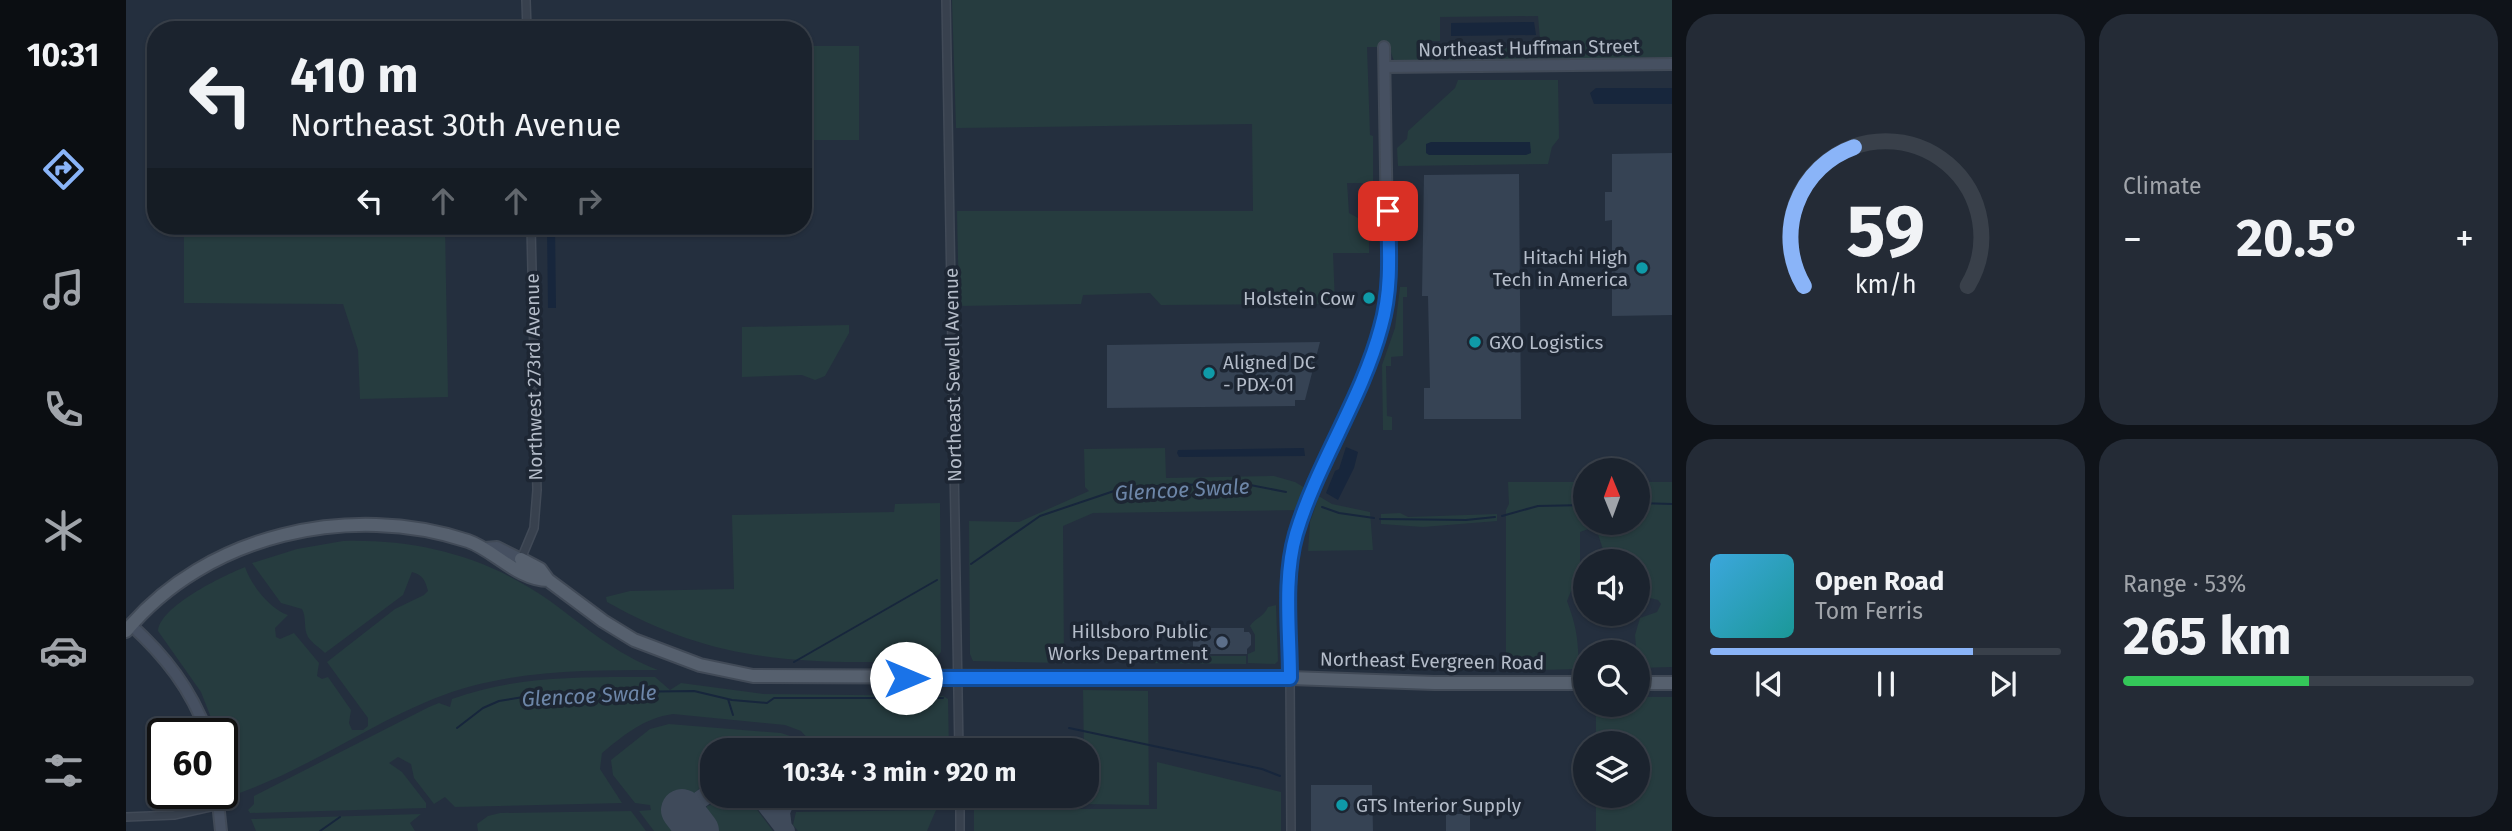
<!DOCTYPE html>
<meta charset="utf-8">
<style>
:root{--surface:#1b232e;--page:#242b36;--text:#f1f3f6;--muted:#a0a4aa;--line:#39404a;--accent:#8ab4f8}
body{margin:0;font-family:"Fira Sans",sans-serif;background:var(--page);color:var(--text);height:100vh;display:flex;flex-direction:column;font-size:26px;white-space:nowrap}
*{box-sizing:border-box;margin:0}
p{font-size:23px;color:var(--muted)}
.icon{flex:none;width:38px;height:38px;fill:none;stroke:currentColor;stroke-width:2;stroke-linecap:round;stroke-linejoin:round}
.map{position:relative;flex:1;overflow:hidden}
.panel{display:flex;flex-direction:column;gap:14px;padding:14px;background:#0f1319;width:840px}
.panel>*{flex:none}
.hud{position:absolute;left:21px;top:21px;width:665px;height:214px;border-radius:28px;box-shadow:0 2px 5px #0004,0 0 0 2px var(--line);background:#1b232e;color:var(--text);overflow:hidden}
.needle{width:46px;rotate:359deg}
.controls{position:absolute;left:1447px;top:458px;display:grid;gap:14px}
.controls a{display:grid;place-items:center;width:77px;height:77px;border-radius:50%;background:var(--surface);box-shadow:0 2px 5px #0004,0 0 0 2px var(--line);font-size:35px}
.speed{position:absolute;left:21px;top:718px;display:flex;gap:14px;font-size:35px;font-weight:700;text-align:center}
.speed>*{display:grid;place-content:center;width:91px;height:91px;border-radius:50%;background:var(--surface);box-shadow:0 2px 5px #0004,0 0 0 2px var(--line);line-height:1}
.speed .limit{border:4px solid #111;border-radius:10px;background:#fff;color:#111}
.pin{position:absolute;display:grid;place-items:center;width:60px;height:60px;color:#fff;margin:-30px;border-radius:14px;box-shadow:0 4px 10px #0006}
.me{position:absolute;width:77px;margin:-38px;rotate:90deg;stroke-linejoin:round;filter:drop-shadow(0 0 5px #0008)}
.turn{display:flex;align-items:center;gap:24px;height:147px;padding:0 28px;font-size:32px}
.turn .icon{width:91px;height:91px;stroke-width:2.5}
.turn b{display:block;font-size:49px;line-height:60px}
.lanes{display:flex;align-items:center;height:66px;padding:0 28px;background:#0003;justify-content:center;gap:35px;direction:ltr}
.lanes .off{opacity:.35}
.big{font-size:52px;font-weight:700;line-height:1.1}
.panel .card{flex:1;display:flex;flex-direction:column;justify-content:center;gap:10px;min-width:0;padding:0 24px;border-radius:28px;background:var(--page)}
.panel .dial{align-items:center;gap:0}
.dial svg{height:182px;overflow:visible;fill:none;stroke:var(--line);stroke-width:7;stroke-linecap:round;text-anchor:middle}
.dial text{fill:var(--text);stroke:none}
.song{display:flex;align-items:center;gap:21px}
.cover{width:84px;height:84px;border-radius:10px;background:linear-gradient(135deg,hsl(200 70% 55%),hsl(180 70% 35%))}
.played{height:7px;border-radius:4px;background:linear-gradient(90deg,var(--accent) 75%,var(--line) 75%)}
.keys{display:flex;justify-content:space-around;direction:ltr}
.heat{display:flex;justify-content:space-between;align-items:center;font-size:38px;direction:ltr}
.charge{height:10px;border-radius:5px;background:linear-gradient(90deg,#34c759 53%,var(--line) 0)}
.panel .tiles{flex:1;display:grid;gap:14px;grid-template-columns:repeat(2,1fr)}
.trip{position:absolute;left:574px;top:738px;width:399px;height:70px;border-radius:28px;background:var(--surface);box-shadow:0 2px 5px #0004,0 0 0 2px var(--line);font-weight:700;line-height:70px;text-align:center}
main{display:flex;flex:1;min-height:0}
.tabs{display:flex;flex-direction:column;width:126px;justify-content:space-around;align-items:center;background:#0b0e12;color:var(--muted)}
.tabs .icon{width:49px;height:49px}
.tabs .on{color:var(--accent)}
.tabs b{font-size:32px;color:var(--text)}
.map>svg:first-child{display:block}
.green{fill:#263c3f}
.water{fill:#17263c}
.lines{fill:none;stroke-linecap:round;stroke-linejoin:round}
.stream{stroke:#17263c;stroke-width:2}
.taxiway{stroke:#3f4a5a;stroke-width:18}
.runway{stroke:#3f4a5a;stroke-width:42}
.building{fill:#364354}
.street-casing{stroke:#414a57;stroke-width:10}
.secondary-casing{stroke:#414a57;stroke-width:14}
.primary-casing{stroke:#414a57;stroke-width:16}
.street{stroke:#38414e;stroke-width:7}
.secondary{stroke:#465061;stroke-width:10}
.primary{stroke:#56606e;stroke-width:12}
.route-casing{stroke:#114b97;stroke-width:18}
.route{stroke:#1a73e8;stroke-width:12}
.culture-dot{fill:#0f9aa8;stroke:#1d2633;stroke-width:2.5}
.service-dot{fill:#5c6f8a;stroke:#1d2633;stroke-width:2.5}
.labels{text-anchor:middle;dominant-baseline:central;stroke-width:7;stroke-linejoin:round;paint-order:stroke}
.street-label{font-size:19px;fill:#b4bcc9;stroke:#1d2633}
.poi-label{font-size:19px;fill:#b4bcc9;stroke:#1d2633;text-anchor:end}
.water-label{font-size:21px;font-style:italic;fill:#6d86a8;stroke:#1d2633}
</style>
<main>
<nav class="tabs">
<b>10:31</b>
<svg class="icon on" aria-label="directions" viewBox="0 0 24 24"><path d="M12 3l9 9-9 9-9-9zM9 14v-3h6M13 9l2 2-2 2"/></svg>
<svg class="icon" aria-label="music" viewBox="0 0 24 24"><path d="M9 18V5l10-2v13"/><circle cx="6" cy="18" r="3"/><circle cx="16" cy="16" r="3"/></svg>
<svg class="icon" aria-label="phone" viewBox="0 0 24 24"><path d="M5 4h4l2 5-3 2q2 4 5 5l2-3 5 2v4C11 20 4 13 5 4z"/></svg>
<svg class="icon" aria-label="climate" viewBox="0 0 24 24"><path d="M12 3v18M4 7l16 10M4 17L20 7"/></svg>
<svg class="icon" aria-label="car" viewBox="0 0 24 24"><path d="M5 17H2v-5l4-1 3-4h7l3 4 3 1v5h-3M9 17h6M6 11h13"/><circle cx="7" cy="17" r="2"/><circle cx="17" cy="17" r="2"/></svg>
<svg class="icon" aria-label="filters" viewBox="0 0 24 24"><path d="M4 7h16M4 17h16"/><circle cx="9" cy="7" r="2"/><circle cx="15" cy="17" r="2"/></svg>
</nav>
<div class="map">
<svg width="1546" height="831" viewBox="0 0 1546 831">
<rect width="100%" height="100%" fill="#242f3e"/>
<!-- green -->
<path class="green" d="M826,0H1546V57L1422,59L1417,41L1414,40L1412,16L1314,17V41H1301V48H1410L1415,51V59L1268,61L1263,47H1241L1244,135L1247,136V183H1221L1223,213L1243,224V253H1207L1209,304L1035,305L1024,293L957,295L955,304L833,306L831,211H1127L1126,124L830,128Z
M677,46H733V140H677Z
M1332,80H1432L1433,138L1426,147L1422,164L1272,166L1271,148L1281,139L1282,131L1329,88Z
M58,226H319L322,397L234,399L232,350L217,304L58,303Z
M1274,287H1281V297H1277V356L1265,357V366H1260L1261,416L1266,417V430H1257L1256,365L1269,328Z
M723,325V333L699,376L689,380L676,375L616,377V327Z
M1039,448L1040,478L1148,476L1169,482L1206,504L1244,512L1247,550L1182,551L1184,522L1191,502L1176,493L1173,510L967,513L937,526L938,663L847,661L844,654L843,521L893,522L963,491L959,487L958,449Z
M1382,482H1459L1460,523H1512V482H1546V667L1512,668L1509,635L1514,618L1531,612L1535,604L1532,600L1512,595V562H1481L1471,531L1465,528L1454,532V569L1441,601C1451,628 1452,639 1453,669L1413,670L1380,661V510L1383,504Z
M814,503L815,652L808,660C783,663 758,662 733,662C637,662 566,650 481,602L480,597L504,591L608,589L606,515L768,512L769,504Z
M1274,513L1282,517L1371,514V521L1297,527L1255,524V514Z
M217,541C293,539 362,557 424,601C461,628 488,653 532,670C456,670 378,670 307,699C236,728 175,774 101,797L96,733H91L75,692L32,631C34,606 97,576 119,567C125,585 144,609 162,615L149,628L150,637L154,639L168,633L193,663L191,676L196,679L202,677L225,710L223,723L226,730H237L242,726V718L201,662L269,609L298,595L302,591C299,580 297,575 286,572L277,595L199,653C194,648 186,643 182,637C177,628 181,618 176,609L155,603L126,563L171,549Z
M1150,605L1152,661L1149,664L1122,663V654L1129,651V635L1124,626C1129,618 1138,617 1142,607Z
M1023,656H1120V664L1023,663Z
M529,677L544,690L555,683L638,694L817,696L822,699L823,751H693L675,731L659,725L547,714C518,718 498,735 476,753L474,769L496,803L329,807L319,797L308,804L288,778L285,764L272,757L263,763L276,772L300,803V808L124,813L122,810L128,804V796L303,707L313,703L324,707L326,699C391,675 461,677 529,677Z
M957,690L1022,691L1023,805L958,804V796H961V751H958Z
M1512,697H1546V831H1470V796H1512V744H1470V705H1512Z
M543,724L655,733L667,737L682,751H586C586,787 569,792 542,813L554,831H528L513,811L525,810L524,805L509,803L487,775L485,760L524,729Z
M1031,762L1155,792V831H848V809H1031Z
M598,796L623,799L647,831H588L586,817L580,811L581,806L595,802Z
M810,810L801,831H672L667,825L670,812Z
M505,811L520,831H352L351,824L362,816L374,813Z
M295,814L284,823L289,831H130L125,819Z"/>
<!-- water -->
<path class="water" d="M1408,22L1410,35L1325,36V23Z
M1470,88H1546V104H1468L1464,93Z
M1305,142H1404L1405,153L1400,155H1303L1300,153V144Z
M421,226H429L430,308H422Z
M1220,447L1232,452L1228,468L1212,500L1200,493L1209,471L1213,469Z
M1178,448L1179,456L1053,457L1051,453L1052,450Z"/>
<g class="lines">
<!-- stream -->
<path class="stream" d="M1512,503L1546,504
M1196,507L1213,513L1248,518
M1376,516L1412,506L1460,505
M1254,519L1340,520L1369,517
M845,564L914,516L991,490L1041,485L1119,484L1160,492
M668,662L811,580
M602,699L607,715
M331,728L357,708L373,701L422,693L568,691L606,700L641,703L648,698H817
M943,728L1136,769L1154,776
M194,831L214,817"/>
<!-- taxiway -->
<path class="taxiway" d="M633,796L660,831
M557,812L586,791
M657,828L655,812L662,796"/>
<!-- runway -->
<path class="runway" d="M556,810L572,831"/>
</g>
<!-- building -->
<path class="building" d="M1546,153V315L1486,316V220L1479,221V192H1486V154Z
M1393,174L1395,419H1298V388H1304L1302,296H1296L1298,175Z
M1194,342L1179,400H1169V406L981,408V345Z
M1067,628H1118V632H1123L1125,635V645L1121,649V654H1067Z
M1185,785H1246L1247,831H1185Z
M1320,814H1344V831H1320Z"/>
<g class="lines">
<!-- street casing -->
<g class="street-casing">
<path id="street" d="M400,0L401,30
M820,0L833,751
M395,559L408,528L411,490L405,226
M1164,678L1165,831
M834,796V831
M0,817L48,815L93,805"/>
</g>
<!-- secondary casing -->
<g class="secondary-casing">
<path id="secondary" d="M1260,67L1546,64
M359,548L371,547L395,559
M5,625C39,656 65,689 81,733
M1164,678C1164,631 1157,579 1170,534C1190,467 1229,408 1251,342C1257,325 1259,308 1262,290L1258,47
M91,793L95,831"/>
</g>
<!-- primary casing -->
<g class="primary-casing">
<path id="primary" d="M395,559L414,569L422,580L477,621L508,640L574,665L627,676L1164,678L1308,683H1460
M0,631C80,534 225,502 342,541C368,550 392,580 422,580
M1512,683H1546"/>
</g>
<!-- street -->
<use href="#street" class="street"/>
<!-- secondary -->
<use href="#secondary" class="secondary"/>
<!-- primary -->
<use href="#primary" class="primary"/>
</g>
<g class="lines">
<!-- route casing -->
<g class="route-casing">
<path id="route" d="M780,678H1164C1164,631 1157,579 1170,534C1191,463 1236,399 1255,327C1266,289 1263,250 1262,211"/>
</g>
<!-- route -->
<use href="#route" class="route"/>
</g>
<!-- markers -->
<g class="culture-dot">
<circle cx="1516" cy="268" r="7"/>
<circle cx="1243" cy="298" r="7"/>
<circle cx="1349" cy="342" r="7"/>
<circle cx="1083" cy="373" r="7"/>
<circle cx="1216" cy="805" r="7"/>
</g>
<circle class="service-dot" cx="1096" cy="642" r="7"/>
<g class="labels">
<!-- street labels -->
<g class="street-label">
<text transform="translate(1403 48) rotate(-1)">Northeast Huffman Street</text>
<text transform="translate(827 375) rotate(-91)">Northeast Sewell Avenue</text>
<text transform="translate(408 377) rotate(-91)">Northwest 273rd Avenue</text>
<text transform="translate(1306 661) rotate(1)">Northeast Evergreen Road</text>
</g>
<!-- poi labels -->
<g class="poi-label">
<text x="1502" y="257">Hitachi High<tspan x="1502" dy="22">Tech in America</tspan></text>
<text x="1229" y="298">Holstein Cow</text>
<text x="1363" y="342" text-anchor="start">GXO Logistics</text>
<text x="1097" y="362" text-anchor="start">Aligned DC<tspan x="1097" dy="22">- PDX-01</tspan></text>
<text x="1082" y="631">Hillsboro Public<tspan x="1082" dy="22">Works Department</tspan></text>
<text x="1230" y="805" text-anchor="start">GTS Interior Supply</text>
</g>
<!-- water labels -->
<g class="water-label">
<text transform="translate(1056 490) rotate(-3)">Glencoe Swale</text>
<text transform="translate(463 696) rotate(-3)">Glencoe Swale</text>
</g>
</g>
</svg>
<div class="controls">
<a><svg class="needle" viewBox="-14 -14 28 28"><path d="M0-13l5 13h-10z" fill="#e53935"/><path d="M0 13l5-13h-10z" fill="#a0a4aa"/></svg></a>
<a><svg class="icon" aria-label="sound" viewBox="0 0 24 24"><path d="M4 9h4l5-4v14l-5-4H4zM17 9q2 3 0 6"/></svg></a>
<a><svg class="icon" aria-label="search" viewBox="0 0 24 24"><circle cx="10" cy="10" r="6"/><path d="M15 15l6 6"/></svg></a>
<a><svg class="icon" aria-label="layers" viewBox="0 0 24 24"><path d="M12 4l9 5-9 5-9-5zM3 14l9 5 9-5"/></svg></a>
</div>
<div class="speed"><div class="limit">60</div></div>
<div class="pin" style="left:1262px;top:211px;background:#d93025"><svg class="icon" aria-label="arrive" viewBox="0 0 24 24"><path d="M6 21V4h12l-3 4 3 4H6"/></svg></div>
<svg class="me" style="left:780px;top:678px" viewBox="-20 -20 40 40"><circle r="19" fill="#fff"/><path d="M0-13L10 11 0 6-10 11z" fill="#1a73e8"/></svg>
<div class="trip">10:34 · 3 min · 920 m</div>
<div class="hud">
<div class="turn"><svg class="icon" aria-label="left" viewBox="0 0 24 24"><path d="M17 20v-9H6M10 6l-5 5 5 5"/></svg><div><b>410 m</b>Northeast 30th Avenue</div></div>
<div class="lanes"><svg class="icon" aria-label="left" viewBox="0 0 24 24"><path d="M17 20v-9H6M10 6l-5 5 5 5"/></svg><svg class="icon off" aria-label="ahead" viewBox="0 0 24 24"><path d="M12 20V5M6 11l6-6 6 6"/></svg><svg class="icon off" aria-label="ahead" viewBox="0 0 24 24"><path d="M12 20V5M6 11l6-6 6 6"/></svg><svg class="icon off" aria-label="right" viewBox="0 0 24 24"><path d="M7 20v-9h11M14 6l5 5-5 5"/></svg></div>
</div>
</div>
<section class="panel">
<div class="tiles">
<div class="card dial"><svg viewBox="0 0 100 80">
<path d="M14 69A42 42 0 1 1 86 69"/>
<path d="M14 69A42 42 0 0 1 36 8" stroke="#8ab4f8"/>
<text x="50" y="56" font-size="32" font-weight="700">59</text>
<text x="50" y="72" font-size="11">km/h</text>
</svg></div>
<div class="card"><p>Climate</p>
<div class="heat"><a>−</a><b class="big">20.5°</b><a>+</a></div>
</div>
<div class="card">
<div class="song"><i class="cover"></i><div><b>Open Road</b><p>Tom Ferris</p></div></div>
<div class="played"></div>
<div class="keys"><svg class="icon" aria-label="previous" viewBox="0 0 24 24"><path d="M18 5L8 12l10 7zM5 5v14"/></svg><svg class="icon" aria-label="pause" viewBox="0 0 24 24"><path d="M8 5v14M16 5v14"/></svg><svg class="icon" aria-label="next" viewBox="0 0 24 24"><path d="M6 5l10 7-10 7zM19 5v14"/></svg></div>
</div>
<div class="card"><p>Range · 53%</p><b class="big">265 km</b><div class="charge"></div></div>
</div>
</section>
</main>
